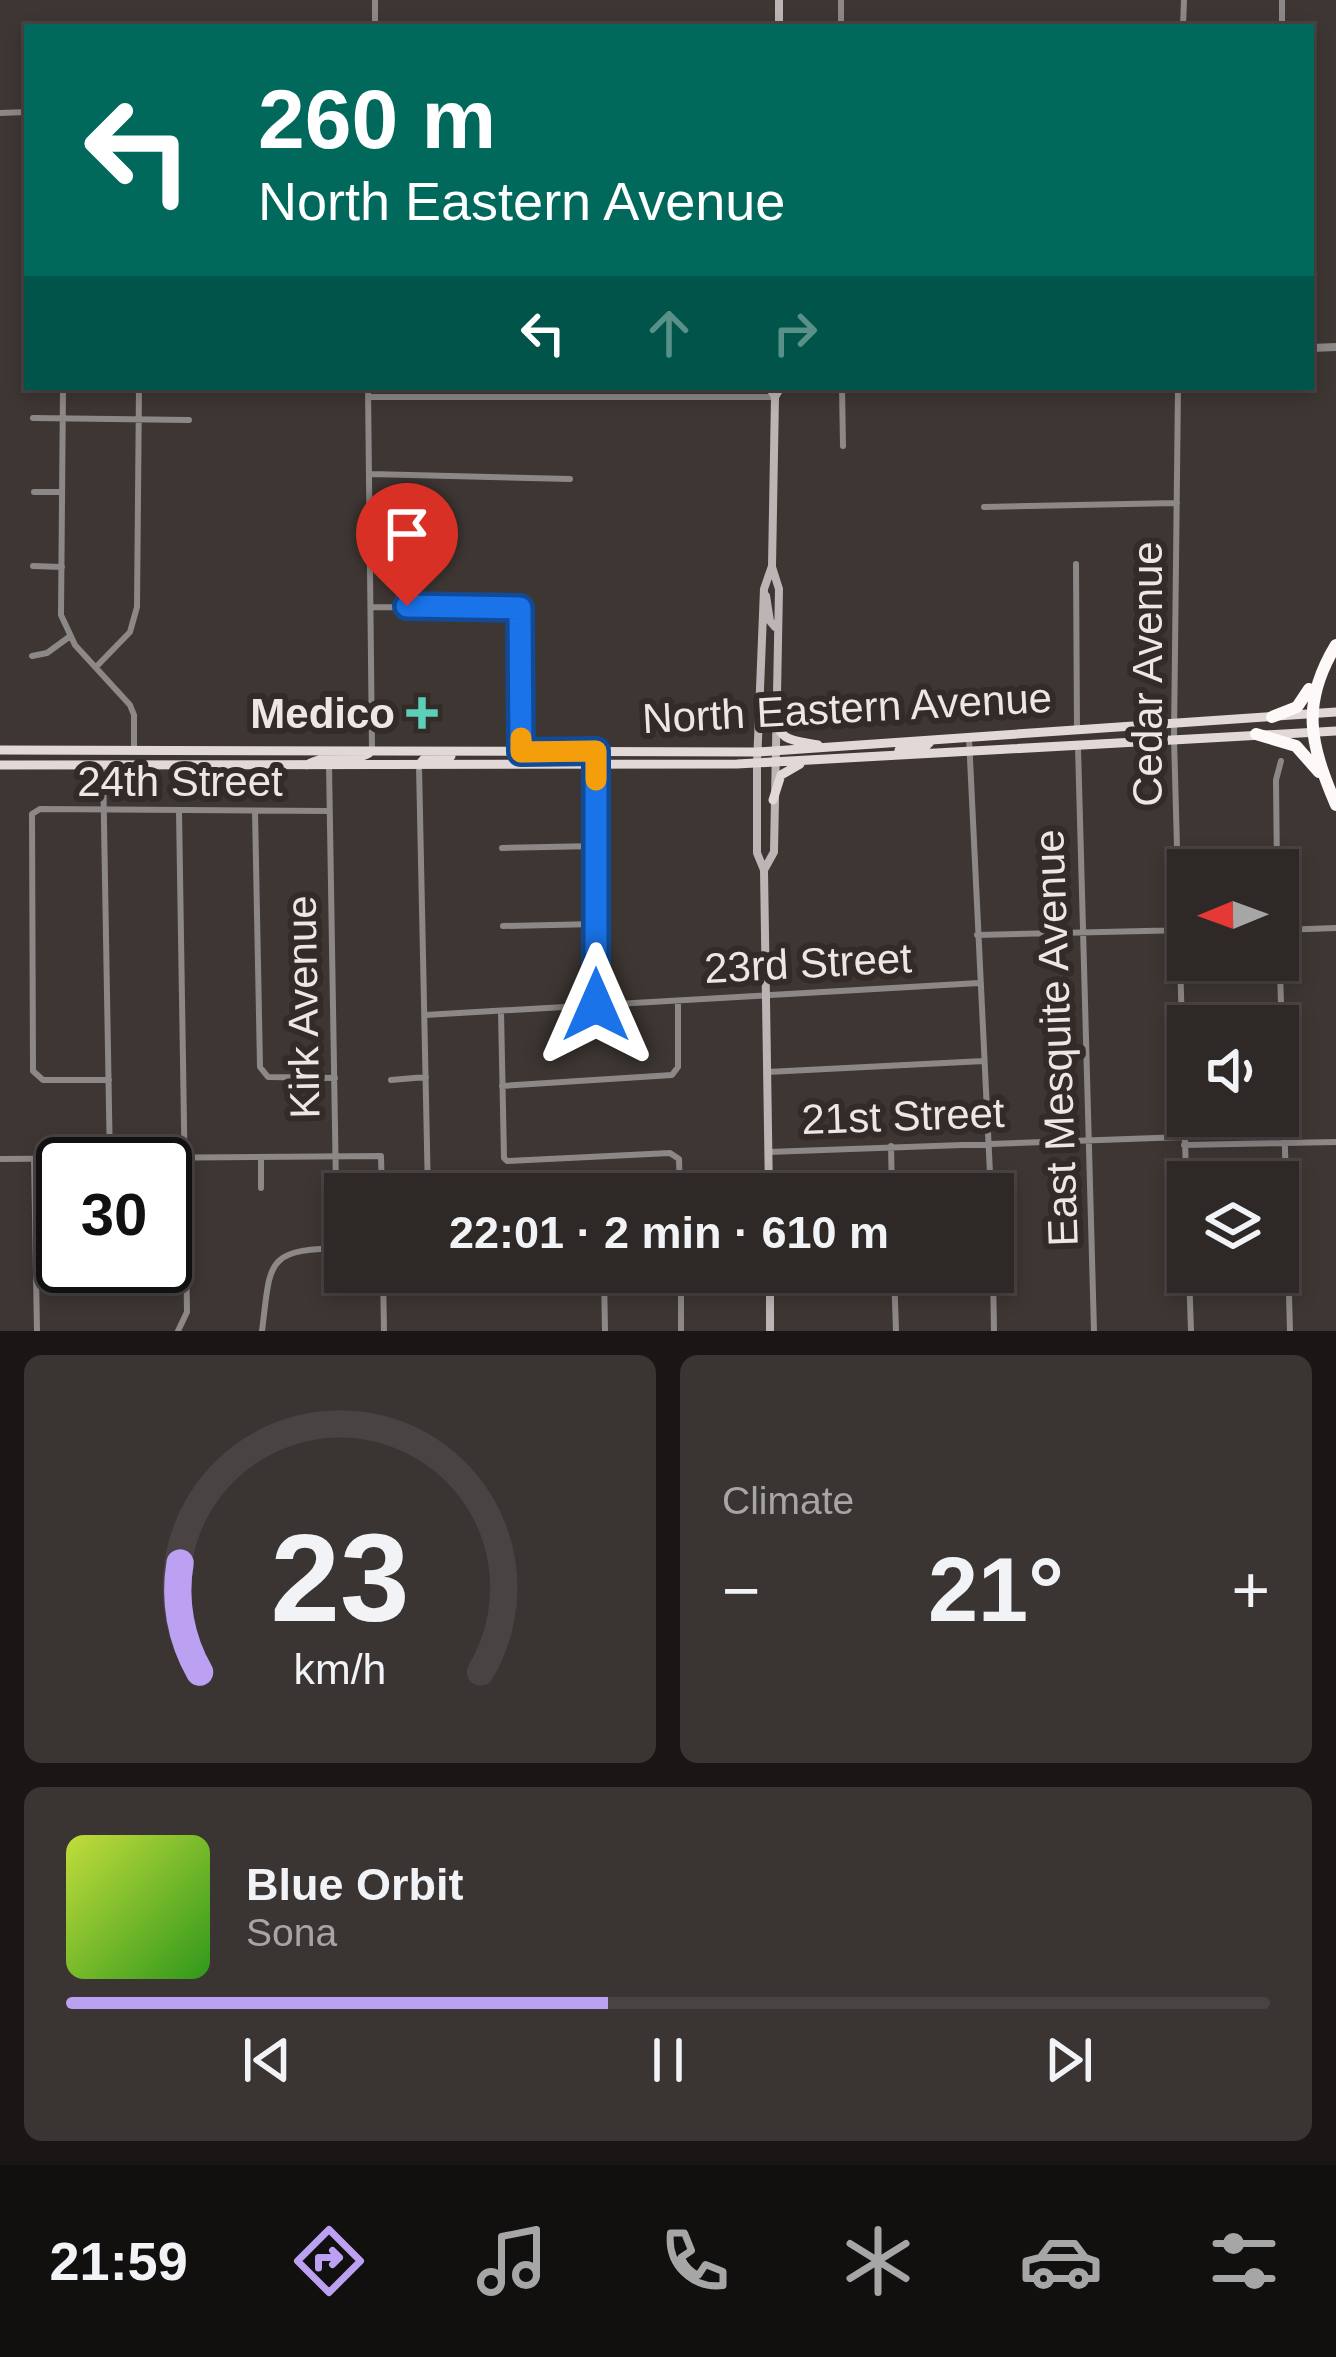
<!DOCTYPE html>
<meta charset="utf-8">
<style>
:root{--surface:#2e2826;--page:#3a3432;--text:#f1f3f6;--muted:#a7a6a7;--line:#494443;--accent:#bca0f2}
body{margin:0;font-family:Helvetica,sans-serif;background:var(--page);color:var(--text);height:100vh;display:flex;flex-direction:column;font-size:45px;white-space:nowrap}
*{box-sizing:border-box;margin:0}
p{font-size:39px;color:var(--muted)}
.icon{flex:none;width:66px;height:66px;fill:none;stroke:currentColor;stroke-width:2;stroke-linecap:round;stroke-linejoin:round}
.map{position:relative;height:1331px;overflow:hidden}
.details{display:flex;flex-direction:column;gap:24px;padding:24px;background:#191615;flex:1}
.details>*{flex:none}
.banner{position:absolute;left:24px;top:24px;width:1290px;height:366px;border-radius:0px;box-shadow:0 6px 18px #0003,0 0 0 3px var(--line);background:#00695c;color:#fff;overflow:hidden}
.needle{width:78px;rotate:269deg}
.fabs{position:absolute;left:1167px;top:849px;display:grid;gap:24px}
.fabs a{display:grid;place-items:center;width:132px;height:132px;border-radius:0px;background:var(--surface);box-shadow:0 6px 18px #0003,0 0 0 3px var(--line);font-size:60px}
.speed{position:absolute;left:36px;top:1137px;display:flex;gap:24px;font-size:60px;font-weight:700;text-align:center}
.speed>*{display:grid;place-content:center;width:156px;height:156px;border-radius:50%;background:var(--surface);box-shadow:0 6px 18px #0003,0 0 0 3px var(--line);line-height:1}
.speed .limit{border:6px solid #111;border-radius:18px;background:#fff;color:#111}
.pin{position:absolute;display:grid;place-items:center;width:102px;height:102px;color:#fff;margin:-123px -51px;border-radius:50% 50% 50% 0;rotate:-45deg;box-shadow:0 0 12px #0007}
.pin .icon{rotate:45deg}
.me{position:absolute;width:132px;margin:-66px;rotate:0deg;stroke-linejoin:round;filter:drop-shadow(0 0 9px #0008)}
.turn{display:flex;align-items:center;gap:42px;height:252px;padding:0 36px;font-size:54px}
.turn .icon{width:156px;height:156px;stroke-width:2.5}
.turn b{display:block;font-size:84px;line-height:102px}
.lanes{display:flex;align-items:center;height:114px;padding:0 36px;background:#0003;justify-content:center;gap:60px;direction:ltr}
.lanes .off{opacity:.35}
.big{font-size:90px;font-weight:700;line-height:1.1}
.details .card{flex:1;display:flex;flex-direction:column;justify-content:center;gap:18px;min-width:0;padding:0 42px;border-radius:18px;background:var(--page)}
.details .dial{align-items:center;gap:0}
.dial svg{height:312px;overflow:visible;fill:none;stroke:var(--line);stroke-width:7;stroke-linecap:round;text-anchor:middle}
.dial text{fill:var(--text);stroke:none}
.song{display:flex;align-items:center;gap:36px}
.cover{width:144px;height:144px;border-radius:18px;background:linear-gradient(135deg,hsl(70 70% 55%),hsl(110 70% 35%))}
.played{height:12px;border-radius:6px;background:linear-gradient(90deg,var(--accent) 45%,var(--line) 45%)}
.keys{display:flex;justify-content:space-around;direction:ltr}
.heat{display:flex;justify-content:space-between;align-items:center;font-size:66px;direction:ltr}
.details .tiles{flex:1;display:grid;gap:24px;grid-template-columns:1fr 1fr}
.card:last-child{grid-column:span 2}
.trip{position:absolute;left:324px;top:1173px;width:690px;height:120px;border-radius:0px;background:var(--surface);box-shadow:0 6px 18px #0003,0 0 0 3px var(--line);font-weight:700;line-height:120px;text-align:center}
.menu{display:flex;height:192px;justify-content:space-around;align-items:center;background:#12100f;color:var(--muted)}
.menu .icon{width:84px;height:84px}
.menu .current{color:var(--accent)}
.menu b{font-size:54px;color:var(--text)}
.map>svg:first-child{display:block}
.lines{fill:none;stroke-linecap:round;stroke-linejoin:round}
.minor{stroke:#8c8887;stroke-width:6}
.tertiary{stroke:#8c8887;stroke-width:8}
.secondary{stroke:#bcb5b5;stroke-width:8}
.primary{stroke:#e1d8d7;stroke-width:9}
.motorway{stroke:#fef9f9;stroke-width:12}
.route-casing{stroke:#114b97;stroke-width:30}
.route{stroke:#1a73e8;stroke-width:21}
.slow{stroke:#f59e0b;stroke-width:21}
.poi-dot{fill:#5dceb8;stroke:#322b28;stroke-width:4.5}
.labels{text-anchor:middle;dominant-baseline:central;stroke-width:12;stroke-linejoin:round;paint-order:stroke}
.street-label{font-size:42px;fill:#ece7e5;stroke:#322b28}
.poi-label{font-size:42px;font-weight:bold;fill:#ece7e5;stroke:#322b28;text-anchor:end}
</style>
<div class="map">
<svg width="1336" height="1331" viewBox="0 0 1336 1331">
<rect width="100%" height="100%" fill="#3d3632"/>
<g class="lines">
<!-- minor -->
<path class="minor" d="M375,0V27
M841,27V0
M1183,27L1184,0
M1282,27V0
M0,113L27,112
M63,387L61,615L75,645L130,705L134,715V751
M368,387L372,751
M842,387L843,446
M1178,387L1174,738L1188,1248
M368,397H775
M33,418L189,420
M370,474L570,479
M34,492H62
M984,507L1177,503
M1076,564L1077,730
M33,566L62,567
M372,607L520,608L521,749
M32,656L47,653L69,637
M96,667L130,632L137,607L139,387
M969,738L991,1194
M1078,747L1094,1331
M595,751L596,1005
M329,765L337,1248
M103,766L110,1164
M419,766L428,1194
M255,811L260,1067L268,1077L335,1078
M502,848L596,846
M1277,870L1276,780L1281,761
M1278,896L1290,1331
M503,926L596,924
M1280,930L1336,928
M977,935L1188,930
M501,1011L504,1158L507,1161L670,1153L679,1159L680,1194
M425,1015L979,983
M767,1072L984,1061
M109,1080H43L33,1071L32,814L40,809L329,811
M391,1080L426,1077
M502,1086L672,1075L678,1067V1001
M1184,1145L1336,1142
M891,1146L892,1194
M768,1152L1184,1137
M261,1157V1188
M0,1159L381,1156L382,1194
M34,1159L37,1331
M112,1266V1275
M383,1272L384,1331
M604,1272L605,1331
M681,1272V1331
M894,1272L896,1331
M993,1272L994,1331
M1189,1272L1191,1331
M178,1331L187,1312L179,811
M262,1331C271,1261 264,1249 345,1248"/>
<!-- tertiary -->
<path class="tertiary" d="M1311,348L1336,347"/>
<!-- secondary -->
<path class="secondary" d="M779,27V0
M769,387L775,397
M766,596L770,621L775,627
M764,870L774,852L779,589L772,567
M769,1194L764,870L757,853V764L764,589L772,566L775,397L781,387
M770,1272V1331"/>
<!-- primary -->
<path class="primary" d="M774,716C779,743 795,740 818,745
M0,750L757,752L1336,712
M899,750L925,747L932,740
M0,765L737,764L1336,731
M307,765C327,752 350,764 369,753
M419,765L423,760L451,756
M773,800L781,775L800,764"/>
<!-- motorway -->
<path class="motorway" d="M1336,645C1300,704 1310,744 1336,805
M1272,717L1297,707L1309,689
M1256,734L1296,746L1319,772"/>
</g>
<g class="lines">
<!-- route casing -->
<g class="route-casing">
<path id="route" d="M407,606L520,608L521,752L596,751V1005"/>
</g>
<!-- route -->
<use href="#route" class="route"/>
<!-- slow -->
<path class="slow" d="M521,738V752L596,751V780"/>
</g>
<!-- markers -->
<path class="poi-dot" d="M416 695h12v12h12v12h-12v12h-12v-12h-12v-12h12z"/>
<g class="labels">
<!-- street labels -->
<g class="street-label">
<text transform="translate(1147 674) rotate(-90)">Cedar Avenue</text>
<text transform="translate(847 708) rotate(-3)">North Eastern Avenue</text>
<text x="180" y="781">24th Street</text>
<text transform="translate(808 963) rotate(-3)">23rd Street</text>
<text transform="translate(303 1007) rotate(-91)">Kirk Avenue</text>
<text transform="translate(1056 1038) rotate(-92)">East Mesquite Avenue</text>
<text transform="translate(903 1116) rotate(-2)">21st Street</text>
</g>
<!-- poi labels -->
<g class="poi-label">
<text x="395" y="713">Medico</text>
</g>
</g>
</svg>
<div class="fabs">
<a><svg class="needle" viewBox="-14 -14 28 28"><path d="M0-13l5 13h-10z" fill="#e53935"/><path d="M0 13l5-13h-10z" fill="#a7a6a7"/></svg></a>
<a><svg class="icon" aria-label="sound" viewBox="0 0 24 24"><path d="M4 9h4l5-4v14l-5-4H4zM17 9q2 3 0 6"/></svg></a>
<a><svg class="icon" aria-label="layers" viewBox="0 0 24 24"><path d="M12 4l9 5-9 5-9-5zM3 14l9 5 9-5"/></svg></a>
</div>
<div class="speed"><div class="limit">30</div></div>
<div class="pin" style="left:407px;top:606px;background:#d93025"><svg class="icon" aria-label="arrive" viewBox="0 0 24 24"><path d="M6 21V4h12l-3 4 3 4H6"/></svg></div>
<svg class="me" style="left:596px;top:1005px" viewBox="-20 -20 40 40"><path d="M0-17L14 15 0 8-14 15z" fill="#1a73e8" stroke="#fff" stroke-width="4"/></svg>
<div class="trip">22:01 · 2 min · 610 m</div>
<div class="banner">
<div class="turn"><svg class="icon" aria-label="left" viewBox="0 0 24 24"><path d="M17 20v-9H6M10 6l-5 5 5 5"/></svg><div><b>260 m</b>North Eastern Avenue</div></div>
<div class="lanes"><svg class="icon" aria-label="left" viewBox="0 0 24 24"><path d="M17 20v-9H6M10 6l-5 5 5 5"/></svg><svg class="icon off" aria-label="ahead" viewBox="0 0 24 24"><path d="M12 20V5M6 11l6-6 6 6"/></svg><svg class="icon off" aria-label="right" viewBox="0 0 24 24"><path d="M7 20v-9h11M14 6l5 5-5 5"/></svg></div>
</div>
</div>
<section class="details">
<div class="tiles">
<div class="card dial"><svg viewBox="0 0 100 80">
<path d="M14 69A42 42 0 1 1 86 69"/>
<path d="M14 69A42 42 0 0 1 9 41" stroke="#bca0f2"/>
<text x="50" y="56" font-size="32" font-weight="700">23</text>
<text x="50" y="72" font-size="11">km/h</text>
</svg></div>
<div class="card"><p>Climate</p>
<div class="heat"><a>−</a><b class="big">21°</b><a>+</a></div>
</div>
<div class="card">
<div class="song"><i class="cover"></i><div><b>Blue Orbit</b><p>Sona</p></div></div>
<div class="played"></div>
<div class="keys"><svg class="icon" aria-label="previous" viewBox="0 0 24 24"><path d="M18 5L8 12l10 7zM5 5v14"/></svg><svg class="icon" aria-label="pause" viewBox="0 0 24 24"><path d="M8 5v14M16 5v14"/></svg><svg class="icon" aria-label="next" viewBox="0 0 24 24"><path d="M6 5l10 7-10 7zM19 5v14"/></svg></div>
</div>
</div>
</section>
<nav class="menu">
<b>21:59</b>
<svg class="icon current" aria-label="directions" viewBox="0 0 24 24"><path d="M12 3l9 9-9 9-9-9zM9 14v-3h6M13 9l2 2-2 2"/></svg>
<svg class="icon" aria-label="music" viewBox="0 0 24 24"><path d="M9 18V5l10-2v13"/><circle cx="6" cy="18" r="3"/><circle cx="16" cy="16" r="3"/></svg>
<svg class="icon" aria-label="phone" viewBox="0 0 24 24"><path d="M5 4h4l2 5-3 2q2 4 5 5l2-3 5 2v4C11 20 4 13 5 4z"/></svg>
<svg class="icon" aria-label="climate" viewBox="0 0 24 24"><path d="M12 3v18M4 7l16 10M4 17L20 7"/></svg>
<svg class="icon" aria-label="car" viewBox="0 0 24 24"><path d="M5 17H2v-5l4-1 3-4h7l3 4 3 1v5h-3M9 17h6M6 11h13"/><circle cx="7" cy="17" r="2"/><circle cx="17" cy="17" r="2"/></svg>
<svg class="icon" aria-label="filters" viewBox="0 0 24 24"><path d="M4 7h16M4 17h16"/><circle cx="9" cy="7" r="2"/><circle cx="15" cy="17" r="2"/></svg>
</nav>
